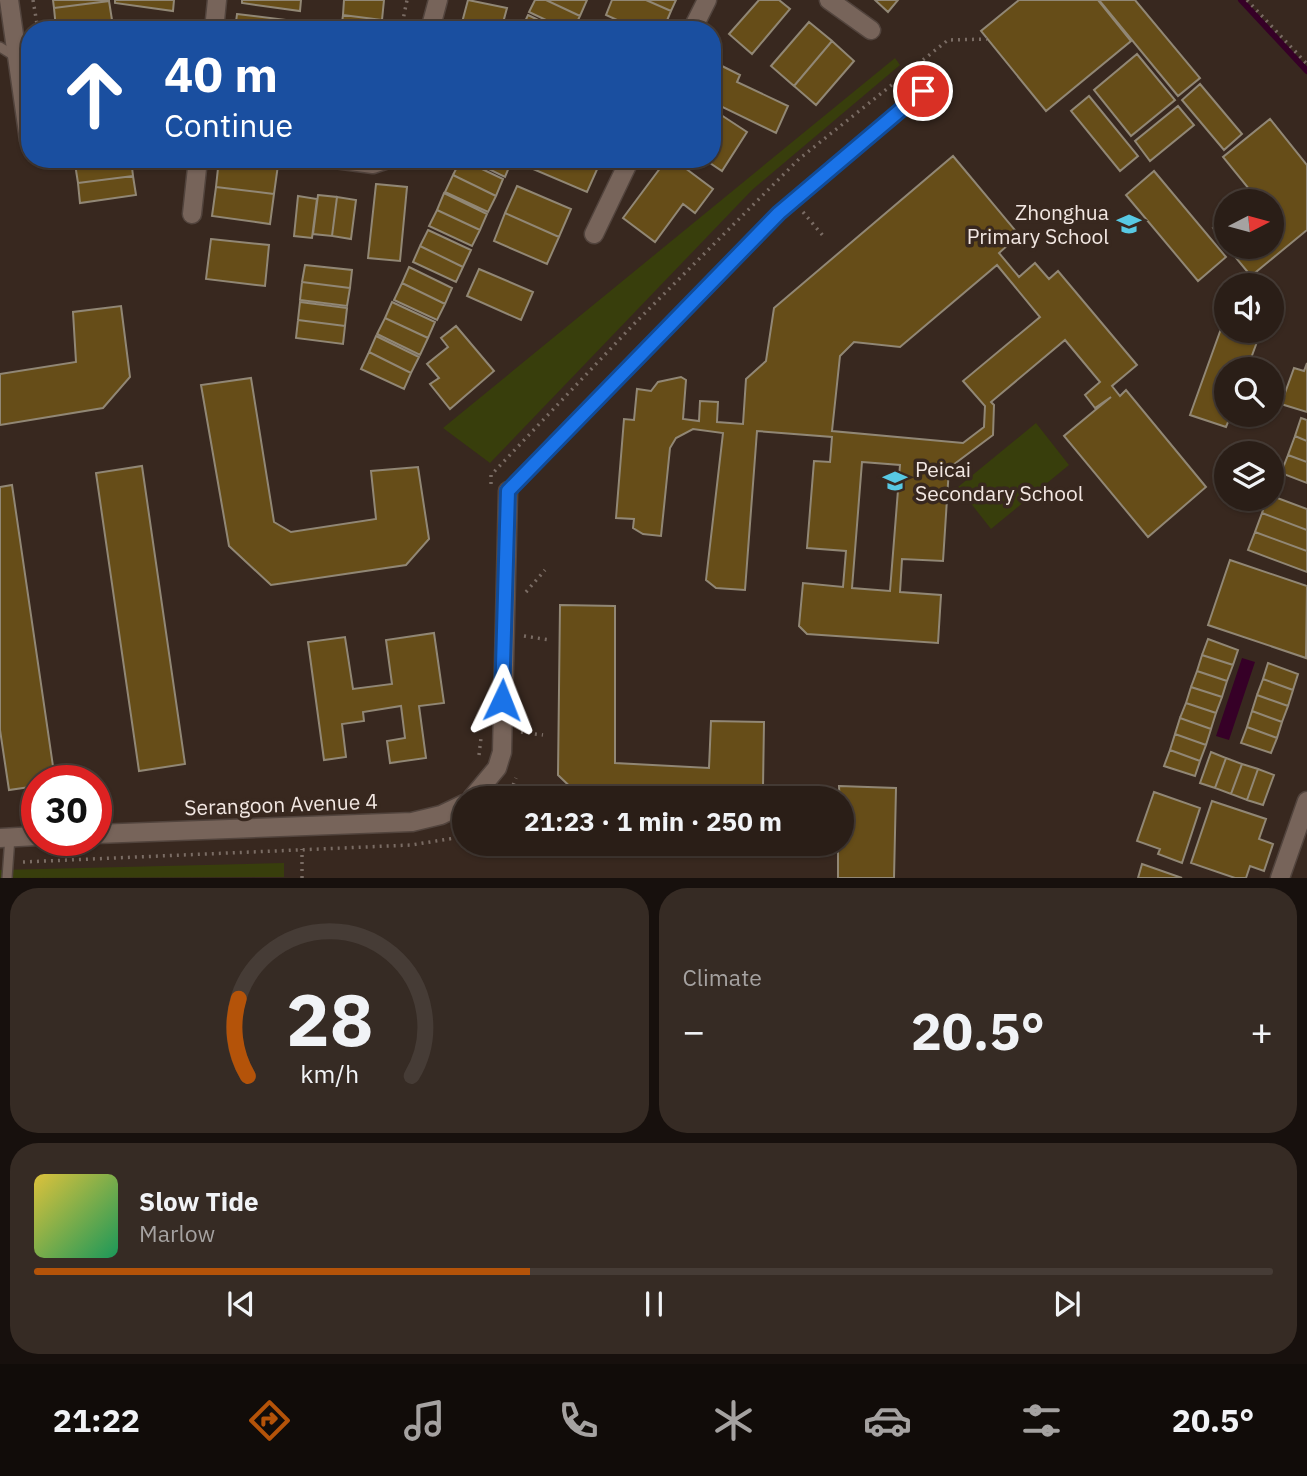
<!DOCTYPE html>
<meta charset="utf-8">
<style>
:root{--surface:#2a1e17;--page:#362b24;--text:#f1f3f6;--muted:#a5a2a1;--line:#463c36;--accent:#b45309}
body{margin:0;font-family:"IBM Plex Sans",sans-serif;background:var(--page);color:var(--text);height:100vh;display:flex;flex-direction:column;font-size:26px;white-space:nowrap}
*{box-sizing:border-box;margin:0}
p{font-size:23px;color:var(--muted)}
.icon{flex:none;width:38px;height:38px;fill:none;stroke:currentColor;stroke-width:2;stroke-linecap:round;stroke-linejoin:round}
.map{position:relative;height:878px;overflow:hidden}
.drawer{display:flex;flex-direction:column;gap:10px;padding:10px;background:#17100d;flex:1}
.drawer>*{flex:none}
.banner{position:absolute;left:21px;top:21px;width:700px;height:147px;border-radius:28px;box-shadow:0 2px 5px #0004,0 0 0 2px var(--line);background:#1a4fa0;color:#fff;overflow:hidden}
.needle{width:46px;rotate:84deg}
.fabs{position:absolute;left:1214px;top:189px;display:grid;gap:14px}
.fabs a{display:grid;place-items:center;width:70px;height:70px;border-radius:50%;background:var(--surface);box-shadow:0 2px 5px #0004,0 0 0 2px var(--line);font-size:35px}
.speed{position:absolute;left:21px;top:765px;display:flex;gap:14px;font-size:35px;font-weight:700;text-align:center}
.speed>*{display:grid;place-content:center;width:91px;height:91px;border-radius:50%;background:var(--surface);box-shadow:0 2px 5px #0004,0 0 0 2px var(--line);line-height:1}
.speed .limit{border:10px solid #d22;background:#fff;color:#111}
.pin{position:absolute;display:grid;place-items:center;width:60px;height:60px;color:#fff;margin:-30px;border:4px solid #fff;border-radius:50%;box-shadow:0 2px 7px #0007}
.me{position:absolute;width:77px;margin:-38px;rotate:2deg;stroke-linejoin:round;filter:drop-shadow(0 0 5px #0008)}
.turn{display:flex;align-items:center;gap:24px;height:147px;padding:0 28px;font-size:32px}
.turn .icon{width:91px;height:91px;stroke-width:2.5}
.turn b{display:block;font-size:49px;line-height:60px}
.big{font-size:52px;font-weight:700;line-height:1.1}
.drawer .widget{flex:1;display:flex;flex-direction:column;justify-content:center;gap:10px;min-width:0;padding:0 24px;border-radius:28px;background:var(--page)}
.drawer .dial{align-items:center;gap:0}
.dial svg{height:182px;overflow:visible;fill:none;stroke:var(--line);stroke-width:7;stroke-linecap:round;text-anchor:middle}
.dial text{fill:var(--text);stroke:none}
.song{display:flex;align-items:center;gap:21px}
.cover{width:84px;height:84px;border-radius:10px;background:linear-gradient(135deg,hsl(50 70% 55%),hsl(150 70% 35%))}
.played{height:7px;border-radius:4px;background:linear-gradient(90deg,var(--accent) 40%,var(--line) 40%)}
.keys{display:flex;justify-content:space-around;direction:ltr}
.heat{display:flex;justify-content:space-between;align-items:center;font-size:38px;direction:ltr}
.drawer .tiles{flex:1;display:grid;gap:10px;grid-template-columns:1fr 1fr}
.widget:last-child{grid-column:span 2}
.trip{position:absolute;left:452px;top:786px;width:402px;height:70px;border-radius:35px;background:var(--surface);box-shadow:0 2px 5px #0004,0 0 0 2px var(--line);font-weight:700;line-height:70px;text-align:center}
.tabs{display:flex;height:112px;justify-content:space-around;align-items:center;background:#110c09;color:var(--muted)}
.tabs .icon{width:49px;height:49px}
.tabs .active{color:var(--accent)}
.tabs b{font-size:32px;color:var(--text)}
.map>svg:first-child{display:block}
.green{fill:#383e0c}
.water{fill:#360027}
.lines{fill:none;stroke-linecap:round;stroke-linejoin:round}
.stream{stroke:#360027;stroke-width:6}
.building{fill:#664d18;stroke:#918775;stroke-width:2;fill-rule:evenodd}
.service-casing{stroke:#52443d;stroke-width:12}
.minor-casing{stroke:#52443d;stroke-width:21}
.path{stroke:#7a6c64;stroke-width:3.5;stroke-dasharray:2 5;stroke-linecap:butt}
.service{stroke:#77645a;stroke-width:9}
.minor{stroke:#77645a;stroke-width:18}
.route-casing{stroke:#114b97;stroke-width:18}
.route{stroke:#1a73e8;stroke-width:12}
.labels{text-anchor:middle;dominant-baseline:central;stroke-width:7;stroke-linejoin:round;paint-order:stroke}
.poi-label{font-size:21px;fill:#f2e7e2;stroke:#38281f;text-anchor:end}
.street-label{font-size:21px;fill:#f2e7e2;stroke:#38281f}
</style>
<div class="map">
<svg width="1307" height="878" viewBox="0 0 1307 878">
<rect width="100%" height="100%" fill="#38281f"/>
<!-- green -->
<path class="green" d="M895,58L900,65L752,190L490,463L443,428Z
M1036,423L1069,465L991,529L958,487Z
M284,863V877L0,878V870Z"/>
<!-- water -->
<path class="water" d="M1242,658L1255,662L1229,740L1216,736Z"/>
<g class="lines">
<!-- stream -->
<path class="stream" d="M1241,0L1307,71"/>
</g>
<!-- building -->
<path class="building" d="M53,0H109V1L54,8Z
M115,0H174L173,11L115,3Z
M242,0H301L300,11L242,3Z
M344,0H384L382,20L343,15Z
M468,0L507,8L501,30H460Z
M535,0H546L580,16L573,30H567L529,12Z
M546,0H587L580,16Z
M612,0H646L671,11L663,30H639L606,15Z
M646,0H676L671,11Z
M759,0H779L790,9L752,54L729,34Z
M875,0H898L888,12Z
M1019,0H1098L1131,41L1046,111L981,31Z
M1099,0H1135L1200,78L1178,96Z
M109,1L112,20L56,28L54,8Z
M237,14L295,21L294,30H235Z
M343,15L382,20L380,30H341Z
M528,15L559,30H521Z
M127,22L182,28V30H126Z
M809,22L832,41L794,86L771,66Z
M832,41L854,61L816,105L794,86Z
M1137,54L1175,100L1131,136L1094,90Z
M714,62L740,75L737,82L788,106L776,133L712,102Z
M1200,84L1242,134L1224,150L1182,100Z
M1089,96L1138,156L1120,171L1071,111Z
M1178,106L1194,125L1150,161L1135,141Z
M712,109L747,132L722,171L704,159H712Z
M1270,119L1307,165V230L1251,276L1227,247H1272V201H1246L1254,195L1223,157Z
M953,156L1019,235L999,253L1019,277L1035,263L1049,279L1058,271L1137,365L1112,386L1120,396L1126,390L1206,487L1148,537L1064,436L1111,397L1095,408L1085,395L1100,382L1065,340L991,402L994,405L993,435L949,468L943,561L902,559L900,592L941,595L938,643L807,634L799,626L803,583L843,587L846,551L807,548L814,461L830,462L832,437L757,431L745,590L716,588L706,580L723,433L693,429L676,438L670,448L661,536L643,534L633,528L634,519L616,518L624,419L634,420L637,389L651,391L658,382L681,377L686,380L683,419L699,421L700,401L718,402L717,422L743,424L746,379L766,361L774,308ZM997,265L1040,317L963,381L985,406L984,427L963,443L832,431L840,356L854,342L900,347ZM862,462L900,465L890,591L852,588Z
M108,159H131L133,176L78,183L75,164Z
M219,159L278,165L274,194L216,187Z
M461,159L503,179L496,196L453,175Z
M468,159H510L512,160L505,177Z
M538,159H586L599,165L587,192L533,169Z
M667,159H673L713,189L695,213L683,204L655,242L623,218Z
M1154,171L1226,257L1198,281L1126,195Z
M453,175L496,196L488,212L445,192Z
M133,176L136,195L80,203L78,183Z
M376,184L407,187L400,261L368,258Z
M517,186L571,209L559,237L505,213Z
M216,187L274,194L270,224L212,216Z
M444,193L487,214L480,230L437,210Z
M318,195L337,197L332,236L313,234Z
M298,196L317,199L312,238L294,236Z
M337,197L356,200L351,239L332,236Z
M437,210L480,230L472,246L429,226Z
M505,213L559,237L547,264L494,241Z
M1227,217V246L1213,228Z
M428,230L471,250L463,267L420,246Z
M211,239L269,245L265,286L206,279Z
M420,246L463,267L456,282L413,262Z
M305,265L352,270L350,288L302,282Z
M409,267L452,288L445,304L402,283Z
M479,269L533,292L521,320L467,296Z
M1240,274L1276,286L1272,298V285H1236Z
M302,282L350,288L347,306L300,300Z
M402,283L445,304L437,320L394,300Z
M300,302L347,308L345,326L298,320Z
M392,302L435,322L428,338L385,318Z
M121,306L130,377L103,408L0,425V374L76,362L73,312Z
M1227,312V331H1261L1247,369H1227V415H1231L1226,427L1190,415Z
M385,318L428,338L420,355L377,334Z
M298,320L345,326L343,344L296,338Z
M456,326L494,371L450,409L430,384L439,378L427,364L448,347L441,338Z
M376,336L419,357L411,373L369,352Z
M369,352L411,373L404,389L361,369Z
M1307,363V412L1281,404L1294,368L1304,371Z
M251,378L274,522L291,532L376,519L371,471L418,467L429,539L406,565L271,585L229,546L201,385Z
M1301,418L1307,420V441L1295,436Z
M1295,436L1307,441V462L1288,455Z
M1288,455L1307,462V483L1281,473Z
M142,466L185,764L139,771L96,473Z
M12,485L55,780H37V786L9,790L0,730V487Z
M1272,496L1307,509V530L1262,513L1267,499Z
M1262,513L1307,530V551L1255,532Z
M1255,532L1307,551V572L1248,550Z
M1230,560L1307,586L1306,658L1208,625Z
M560,605L615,606V763L709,768L711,721L764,722L763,787L754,798H582L558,775Z
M434,633L444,703L419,706L426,758L390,763L387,741L405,738L401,706L363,712L364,721L342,724L346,757L324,760L308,642L345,637L353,689L392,684L386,640Z
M1208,639L1238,650L1233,665L1202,655Z
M1202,655L1233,665L1227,681L1197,671Z
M1268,663L1298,674L1293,690L1263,679Z
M1197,671L1227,681L1222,697L1191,687Z
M1263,679L1293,690L1288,706L1257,695Z
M1191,687L1222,697L1216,713L1186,703Z
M1257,695L1288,706L1282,722L1252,711Z
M1186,703L1216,713L1211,729L1180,718Z
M1252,711L1282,722L1277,738L1247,727Z
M1180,718L1211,729L1206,745L1175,734Z
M1247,727L1277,738L1271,753L1241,743Z
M1175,734L1206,745L1200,761L1170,750Z
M1170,750L1200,761L1195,776L1164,766Z
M1211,752L1226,758L1215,788L1200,783Z
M1226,758L1242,764L1231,794L1215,788Z
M1242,764L1258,769L1247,800L1231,794Z
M1258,769L1274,775L1263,805L1247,800Z
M839,786L896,788L894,878H838V844H842Z
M1154,792L1200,808L1182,863L1158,854L1160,849L1137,841Z
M1212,801L1266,819L1259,839L1273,844L1264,871L1250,866L1246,878H1235L1191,863Z
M1142,864L1182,878H1138Z"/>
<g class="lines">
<!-- service casing -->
<g class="service-casing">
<path id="service" d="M0,47L16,57
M508,491L779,213L923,91
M7,878L10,837"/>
</g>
<!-- minor casing -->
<g class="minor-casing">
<path id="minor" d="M9,0L29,140
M829,0L871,30
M214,30L217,0
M430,30L438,0
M692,30L707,0
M335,159L373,164L388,159
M192,214L198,159
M594,234L630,159
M472,798L497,768L502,752L508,491
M96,834L412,822L441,815L464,804
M0,838L37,836
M1280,878L1307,801"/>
</g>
<!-- path -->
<path class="path" d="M33,0L38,30
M1247,0L1307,64
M401,30L407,0
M803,212L824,237
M491,484V475L633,325L799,159L948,40L987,39
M526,592L545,570
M524,636L550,640
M521,732L543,735
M479,755L481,738
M508,798L516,778
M23,862L411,845L455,838L464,834
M302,878V849"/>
<!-- service -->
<use href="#service" class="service"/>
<!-- minor -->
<use href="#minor" class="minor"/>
</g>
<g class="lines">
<!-- route casing -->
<g class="route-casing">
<path id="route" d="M502,700L508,491L779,213L923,91"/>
</g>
<!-- route -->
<use href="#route" class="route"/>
</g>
<!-- icons -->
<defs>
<g id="school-bare" transform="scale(1.89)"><path d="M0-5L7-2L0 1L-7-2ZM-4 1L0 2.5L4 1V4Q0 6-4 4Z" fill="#58c9e3" stroke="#38281f" stroke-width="2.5" paint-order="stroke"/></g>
</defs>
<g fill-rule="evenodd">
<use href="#school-bare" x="1129" y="224"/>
<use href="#school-bare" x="895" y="481"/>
</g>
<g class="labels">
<!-- poi labels -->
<g class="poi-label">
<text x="1109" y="212">Zhonghua<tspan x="1109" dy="24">Primary School</tspan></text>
<text x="915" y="469" text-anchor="start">Peicai<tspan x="915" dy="24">Secondary School</tspan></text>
</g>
<!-- street labels -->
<g class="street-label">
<text transform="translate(281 804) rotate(-2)">Serangoon Avenue 4</text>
</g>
</g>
</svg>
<div class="fabs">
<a><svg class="needle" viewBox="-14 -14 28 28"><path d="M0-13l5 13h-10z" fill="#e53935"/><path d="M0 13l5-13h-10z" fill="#a5a2a1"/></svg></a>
<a><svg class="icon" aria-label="sound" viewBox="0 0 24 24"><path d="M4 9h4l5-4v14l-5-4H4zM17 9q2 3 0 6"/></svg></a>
<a><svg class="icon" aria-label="search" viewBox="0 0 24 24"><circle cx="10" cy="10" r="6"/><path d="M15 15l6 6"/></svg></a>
<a><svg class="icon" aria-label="layers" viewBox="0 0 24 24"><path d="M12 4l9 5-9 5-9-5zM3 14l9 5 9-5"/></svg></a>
</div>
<div class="speed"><div class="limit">30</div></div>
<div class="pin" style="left:923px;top:91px;background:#d93025"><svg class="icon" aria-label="arrive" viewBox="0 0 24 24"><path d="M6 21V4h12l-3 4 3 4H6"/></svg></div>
<svg class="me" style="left:502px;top:700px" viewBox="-20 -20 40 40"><path d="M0-17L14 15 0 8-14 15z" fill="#1a73e8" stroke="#fff" stroke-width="4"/></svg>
<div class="trip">21:23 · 1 min · 250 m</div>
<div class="banner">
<div class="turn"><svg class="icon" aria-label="ahead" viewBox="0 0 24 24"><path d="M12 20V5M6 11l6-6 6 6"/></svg><div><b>40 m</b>Continue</div></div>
</div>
</div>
<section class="drawer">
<div class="tiles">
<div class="widget dial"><svg viewBox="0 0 100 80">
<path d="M14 69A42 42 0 1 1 86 69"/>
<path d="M14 69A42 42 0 0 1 10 35" stroke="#b45309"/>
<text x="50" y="56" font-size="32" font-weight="700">28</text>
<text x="50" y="72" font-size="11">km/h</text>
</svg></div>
<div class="widget"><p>Climate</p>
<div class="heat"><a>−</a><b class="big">20.5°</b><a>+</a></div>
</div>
<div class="widget">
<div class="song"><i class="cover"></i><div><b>Slow Tide</b><p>Marlow</p></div></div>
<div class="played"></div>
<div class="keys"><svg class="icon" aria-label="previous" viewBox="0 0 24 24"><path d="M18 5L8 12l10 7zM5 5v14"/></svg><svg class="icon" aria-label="pause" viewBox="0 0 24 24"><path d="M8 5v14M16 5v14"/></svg><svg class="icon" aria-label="next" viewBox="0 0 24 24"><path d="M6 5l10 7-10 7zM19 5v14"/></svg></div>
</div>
</div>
</section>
<nav class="tabs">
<b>21:22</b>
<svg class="icon active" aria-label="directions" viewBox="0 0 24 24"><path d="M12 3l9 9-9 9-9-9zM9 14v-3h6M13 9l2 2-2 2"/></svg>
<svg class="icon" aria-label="music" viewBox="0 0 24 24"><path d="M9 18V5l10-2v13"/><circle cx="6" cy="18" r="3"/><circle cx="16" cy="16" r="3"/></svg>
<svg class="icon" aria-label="phone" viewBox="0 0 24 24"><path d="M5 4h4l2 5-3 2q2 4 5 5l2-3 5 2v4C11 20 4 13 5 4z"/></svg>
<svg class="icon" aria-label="climate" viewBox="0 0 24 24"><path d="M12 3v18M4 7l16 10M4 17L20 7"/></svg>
<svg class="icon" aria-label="car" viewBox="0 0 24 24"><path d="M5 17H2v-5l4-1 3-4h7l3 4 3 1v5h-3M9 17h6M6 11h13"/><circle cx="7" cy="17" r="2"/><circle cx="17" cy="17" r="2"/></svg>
<svg class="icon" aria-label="filters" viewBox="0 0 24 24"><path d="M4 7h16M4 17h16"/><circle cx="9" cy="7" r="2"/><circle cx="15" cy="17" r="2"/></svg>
<b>20.5°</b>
</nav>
